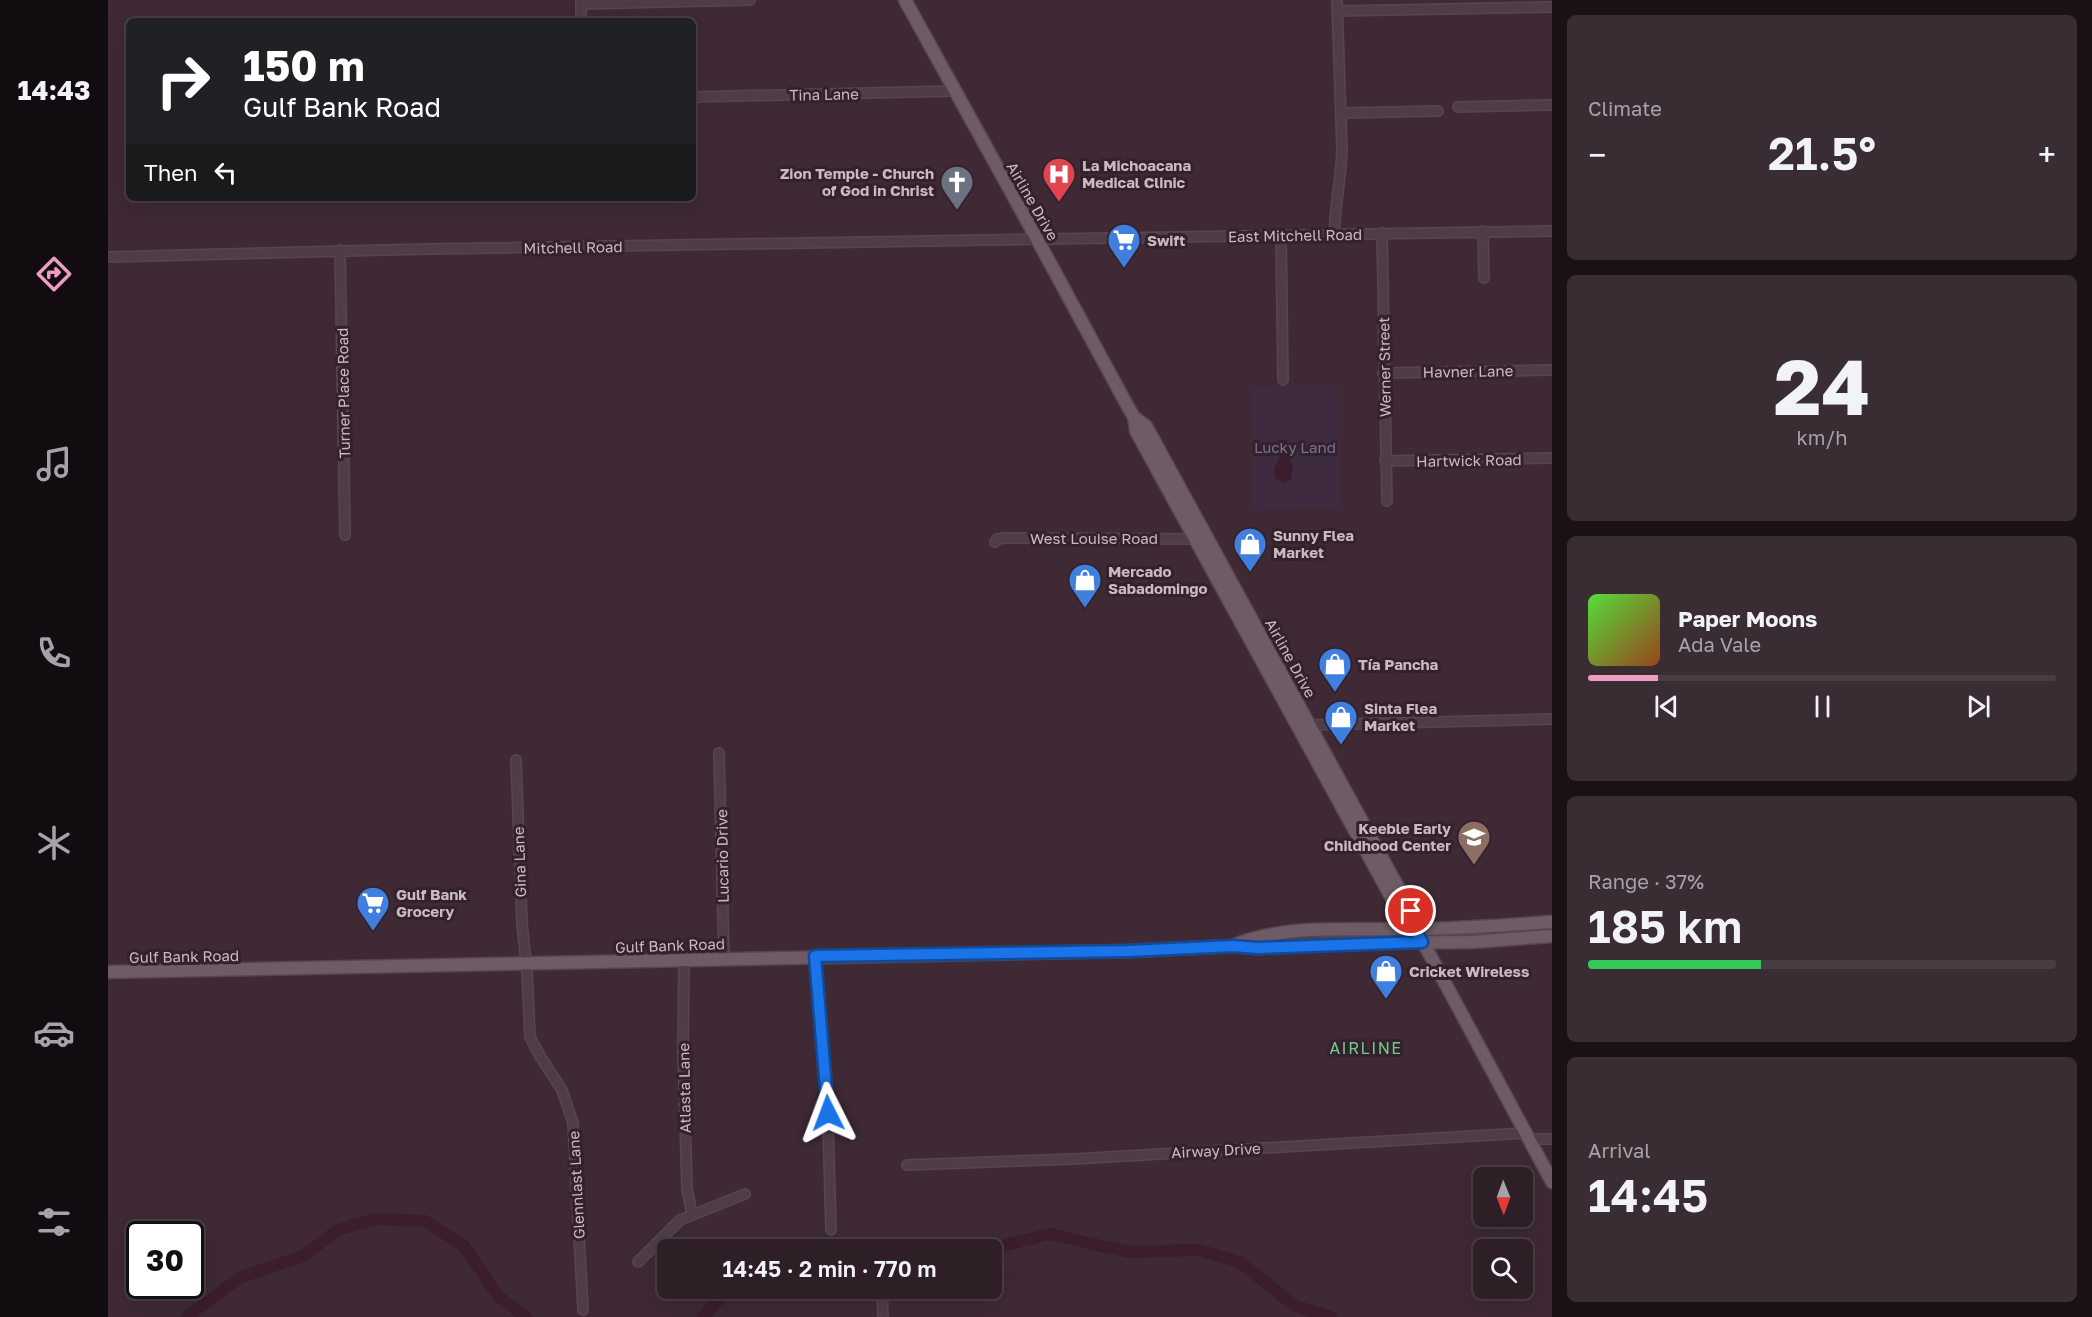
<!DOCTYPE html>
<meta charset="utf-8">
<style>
:root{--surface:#2e1f27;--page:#3a2c33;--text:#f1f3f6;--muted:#a7a2a7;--line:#493d44;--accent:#ec9bc3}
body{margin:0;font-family:"Golos Text",sans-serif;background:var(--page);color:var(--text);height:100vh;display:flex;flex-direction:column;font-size:22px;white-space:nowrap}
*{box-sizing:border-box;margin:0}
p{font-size:20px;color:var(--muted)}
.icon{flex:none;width:33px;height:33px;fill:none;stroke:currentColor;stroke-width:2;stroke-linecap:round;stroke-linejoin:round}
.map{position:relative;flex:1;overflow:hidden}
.drawer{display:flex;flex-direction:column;gap:15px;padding:15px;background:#191115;width:540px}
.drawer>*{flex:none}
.top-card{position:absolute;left:18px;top:18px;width:570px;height:183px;border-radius:9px;box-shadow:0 6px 24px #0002,0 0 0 2px var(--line);background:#202124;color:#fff;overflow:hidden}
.needle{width:39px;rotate:179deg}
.buttons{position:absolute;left:1365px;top:1167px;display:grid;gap:12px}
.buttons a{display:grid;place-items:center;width:60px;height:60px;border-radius:9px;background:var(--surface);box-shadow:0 6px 24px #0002,0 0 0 2px var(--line);font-size:30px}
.speed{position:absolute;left:18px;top:1221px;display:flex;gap:12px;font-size:30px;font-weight:700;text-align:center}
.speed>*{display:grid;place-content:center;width:78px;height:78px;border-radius:50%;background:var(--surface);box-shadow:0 6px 24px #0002,0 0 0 2px var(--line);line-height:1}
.speed .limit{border:3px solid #111;border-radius:9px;background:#fff;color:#111}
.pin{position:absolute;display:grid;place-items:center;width:51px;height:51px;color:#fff;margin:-26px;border:3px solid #fff;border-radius:50%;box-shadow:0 2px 6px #0007}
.me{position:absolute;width:66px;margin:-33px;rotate:357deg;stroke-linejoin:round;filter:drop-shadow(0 0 4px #0008)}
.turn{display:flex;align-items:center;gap:21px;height:126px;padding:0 18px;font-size:27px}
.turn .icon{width:78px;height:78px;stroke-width:2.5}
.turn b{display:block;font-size:42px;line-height:51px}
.then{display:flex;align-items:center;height:57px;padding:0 18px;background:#0003;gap:12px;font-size:22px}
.big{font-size:45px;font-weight:600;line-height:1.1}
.drawer .card{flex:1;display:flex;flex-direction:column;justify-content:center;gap:9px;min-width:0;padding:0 21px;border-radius:9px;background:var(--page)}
.drawer .dial{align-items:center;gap:0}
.dial b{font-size:78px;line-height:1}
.song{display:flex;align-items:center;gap:18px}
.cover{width:72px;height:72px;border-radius:9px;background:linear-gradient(135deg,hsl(110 70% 55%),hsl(20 70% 35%))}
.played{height:6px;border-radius:3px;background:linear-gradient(90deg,var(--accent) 15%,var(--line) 15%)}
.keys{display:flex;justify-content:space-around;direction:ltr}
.heat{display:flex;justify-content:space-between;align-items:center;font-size:33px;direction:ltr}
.charge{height:9px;border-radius:4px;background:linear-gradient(90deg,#34c759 37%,var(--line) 0)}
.trip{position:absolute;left:549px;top:1239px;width:345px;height:60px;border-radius:9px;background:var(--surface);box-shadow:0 6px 24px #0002,0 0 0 2px var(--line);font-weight:600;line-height:60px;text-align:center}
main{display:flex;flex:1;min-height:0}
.tabs{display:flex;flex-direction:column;width:108px;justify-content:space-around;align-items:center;background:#120c10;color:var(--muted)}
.tabs .icon{width:42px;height:42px}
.tabs .on{color:var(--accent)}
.tabs b{font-size:27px;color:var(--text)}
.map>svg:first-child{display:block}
.green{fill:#3f2b3f}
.water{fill:#3b1d2d}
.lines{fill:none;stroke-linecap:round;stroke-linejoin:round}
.river{stroke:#3b1d2d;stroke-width:12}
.minor-casing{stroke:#57464f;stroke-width:12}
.major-casing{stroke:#57464f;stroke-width:15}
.minor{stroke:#4e3d46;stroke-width:9}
.major{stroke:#6e5b65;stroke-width:12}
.route-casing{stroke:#114b97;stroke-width:15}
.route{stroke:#1a73e8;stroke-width:10}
.labels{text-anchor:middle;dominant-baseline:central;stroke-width:6;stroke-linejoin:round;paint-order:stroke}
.street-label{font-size:15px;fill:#c9b9c1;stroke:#33222b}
.poi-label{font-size:15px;font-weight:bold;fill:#c9b9c1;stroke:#33222b;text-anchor:start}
.park-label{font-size:15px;fill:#777396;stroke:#33222b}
.neighbourhood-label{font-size:16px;letter-spacing:1.5px;fill:#74c98f;stroke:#33222b}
</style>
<main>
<nav class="tabs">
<b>14:43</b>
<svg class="icon on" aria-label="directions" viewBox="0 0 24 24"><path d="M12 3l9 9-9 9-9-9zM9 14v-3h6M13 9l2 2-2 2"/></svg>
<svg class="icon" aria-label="music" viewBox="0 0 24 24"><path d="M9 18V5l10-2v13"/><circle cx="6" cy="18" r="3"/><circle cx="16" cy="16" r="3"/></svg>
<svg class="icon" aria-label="phone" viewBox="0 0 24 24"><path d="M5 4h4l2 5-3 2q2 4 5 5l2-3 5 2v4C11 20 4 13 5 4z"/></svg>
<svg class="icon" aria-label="climate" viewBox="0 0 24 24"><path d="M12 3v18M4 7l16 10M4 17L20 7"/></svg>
<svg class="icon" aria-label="car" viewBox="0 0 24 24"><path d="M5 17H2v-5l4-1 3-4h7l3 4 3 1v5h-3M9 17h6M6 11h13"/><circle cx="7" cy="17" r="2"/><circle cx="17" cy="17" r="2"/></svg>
<svg class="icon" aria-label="filters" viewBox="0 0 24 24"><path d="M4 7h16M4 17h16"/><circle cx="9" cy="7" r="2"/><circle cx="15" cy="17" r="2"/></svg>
</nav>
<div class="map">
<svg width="1444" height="1317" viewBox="0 0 1444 1317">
<rect width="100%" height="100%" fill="#3e2934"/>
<!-- green -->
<path class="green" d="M1230,385L1232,509L1144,510L1142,386Z"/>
<!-- water -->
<path class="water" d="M1177,439L1180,444L1177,455L1182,459L1185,467L1183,480L1177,483L1166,478V468C1171,462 1176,448 1170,441Z"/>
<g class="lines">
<!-- river -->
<path class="river" d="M760,1250L773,1244L886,1248L941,1234L1021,1252L1091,1250L1132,1262L1187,1306L1223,1317
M79,1317L133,1277L195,1256L230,1230L268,1219L317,1221L356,1246L391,1297L418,1317
M595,1317L621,1288"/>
<!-- minor casing -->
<g class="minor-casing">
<path id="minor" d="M473,0V21
M473,4L642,0
M1229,11L1444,7
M585,97L846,91
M1350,107L1444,105
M1234,113L1330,111
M1375,231L1376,278
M1274,233L1279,501
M1226,234C1227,206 1233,178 1234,150L1229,0
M1173,235L1175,380
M232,250L237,535
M0,257L320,249L1444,231
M1275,373L1444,370
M1277,461L1444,458
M887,542L889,539L897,538L1086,539
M1202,725L1444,719
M611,753L616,958
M408,760L414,923L419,972L422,1037L432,1056L454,1090L465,1123L475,1310
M707,956L713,1046L719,1089L723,1230
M576,960L575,1052L579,1188L584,1215
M1420,1139H1444
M799,1165L966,1159L1417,1133
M530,1262L572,1220L637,1194
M774,1289L775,1317"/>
</g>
<!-- major casing -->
<g class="major-casing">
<path id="major" d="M797,0L929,239L1019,405L1026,417L1038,426L1303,911L1302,920
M1026,417L1028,431L1293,915L1302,920L1308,929L1444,1182
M1129,944C1182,923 1250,931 1306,929C1352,929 1398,925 1444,922
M0,972L1021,951L1125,946L1150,948L1248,943L1363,942L1444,936"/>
</g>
<!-- minor -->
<use href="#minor" class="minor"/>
<!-- major -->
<use href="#major" class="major"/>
</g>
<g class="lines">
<!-- route casing -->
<g class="route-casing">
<path id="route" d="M720,1113L707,956L1021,951L1125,946L1150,948L1314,942L1302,920L1303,911"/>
</g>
<!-- route -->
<use href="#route" class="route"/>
</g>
<!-- icons -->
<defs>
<g id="hospital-pin" transform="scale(1.725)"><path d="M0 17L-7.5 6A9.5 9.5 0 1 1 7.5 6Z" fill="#e0444e" stroke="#33222b"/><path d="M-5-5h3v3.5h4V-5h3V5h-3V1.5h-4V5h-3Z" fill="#fff"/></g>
<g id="church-pin" transform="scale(1.725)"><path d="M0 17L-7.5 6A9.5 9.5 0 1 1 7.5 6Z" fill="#6b7280" stroke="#33222b"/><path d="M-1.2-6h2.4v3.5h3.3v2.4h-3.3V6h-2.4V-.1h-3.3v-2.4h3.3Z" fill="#fff"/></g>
<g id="supermarket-pin" transform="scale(1.725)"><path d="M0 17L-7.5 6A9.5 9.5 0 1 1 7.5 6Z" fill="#3f7fe0" stroke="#33222b"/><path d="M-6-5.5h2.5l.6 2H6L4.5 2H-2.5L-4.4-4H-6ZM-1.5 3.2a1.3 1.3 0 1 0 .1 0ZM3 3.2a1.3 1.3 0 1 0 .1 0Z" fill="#fff"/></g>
<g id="shop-pin" transform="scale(1.725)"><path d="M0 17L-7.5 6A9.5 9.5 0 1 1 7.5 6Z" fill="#3f7fe0" stroke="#33222b"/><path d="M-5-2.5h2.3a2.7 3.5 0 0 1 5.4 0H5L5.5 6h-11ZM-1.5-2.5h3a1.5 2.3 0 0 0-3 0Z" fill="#fff"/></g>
<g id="school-pin" transform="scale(1.725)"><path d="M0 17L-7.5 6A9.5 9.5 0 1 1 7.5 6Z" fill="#8d6e63" stroke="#33222b"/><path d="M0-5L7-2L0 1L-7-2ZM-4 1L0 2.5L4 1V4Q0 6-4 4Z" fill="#fff"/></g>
</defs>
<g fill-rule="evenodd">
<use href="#hospital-pin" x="951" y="174"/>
<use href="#church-pin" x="849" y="182"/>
<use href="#supermarket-pin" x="1016" y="240"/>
<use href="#shop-pin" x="1142" y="544"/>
<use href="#shop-pin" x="977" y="580"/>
<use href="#shop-pin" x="1227" y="664"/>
<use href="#shop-pin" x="1233" y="717"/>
<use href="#school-pin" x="1366" y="837"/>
<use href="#supermarket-pin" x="265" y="903"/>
<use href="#shop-pin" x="1278" y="971"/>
</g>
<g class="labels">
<!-- street labels -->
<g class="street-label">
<text transform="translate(716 94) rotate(-1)">Tina Lane</text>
<text transform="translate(925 201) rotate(60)">Airline Drive</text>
<text transform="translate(1187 235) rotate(-1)">East Mitchell Road</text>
<text transform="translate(465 247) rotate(-1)">Mitchell Road</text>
<text transform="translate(1276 367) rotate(-91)">Werner Street</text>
<text transform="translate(1360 371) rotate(-1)">Havner Lane</text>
<text transform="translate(235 393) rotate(-91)">Turner Place Road</text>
<text transform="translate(1361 460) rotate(-1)">Hartwick Road</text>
<text x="986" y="538">West Louise Road</text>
<text transform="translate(1183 658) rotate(61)">Airline Drive</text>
<text transform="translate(614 856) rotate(-91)">Lucario Drive</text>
<text transform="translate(411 862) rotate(-92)">Gina Lane</text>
<text transform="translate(562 945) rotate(-2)">Gulf Bank Road</text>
<text transform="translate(76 956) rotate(-1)">Gulf Bank Road</text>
<text transform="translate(576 1088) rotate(-91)">Atlasta Lane</text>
<text transform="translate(1108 1150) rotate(-3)">Airway Drive</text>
<text transform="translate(468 1185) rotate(-93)">Glennlast Lane</text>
</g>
<!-- poi labels -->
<g class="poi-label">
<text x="974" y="165">La Michoacana<tspan x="974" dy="17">Medical Clinic</tspan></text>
<text x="826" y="173" text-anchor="end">Zion Temple - Church<tspan x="826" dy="17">of God in Christ</tspan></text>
<text x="1039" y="240">Swift</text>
<text x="1165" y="535">Sunny Flea<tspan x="1165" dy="17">Market</tspan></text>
<text x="1000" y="571">Mercado<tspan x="1000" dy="17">Sabadomingo</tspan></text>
<text x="1250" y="664">Tía Pancha</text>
<text x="1256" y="708">Sinta Flea<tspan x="1256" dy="17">Market</tspan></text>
<text x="1343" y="828" text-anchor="end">Keeble Early<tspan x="1343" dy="17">Childhood Center</tspan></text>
<text x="288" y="894">Gulf Bank<tspan x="288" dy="17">Grocery</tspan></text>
<text x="1301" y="971">Cricket Wireless</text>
</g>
<!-- park labels -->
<g class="park-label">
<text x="1187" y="447">Lucky Land</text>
</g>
<!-- neighbourhood labels -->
<g class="neighbourhood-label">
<text x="1258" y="1048">AIRLINE</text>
</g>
</g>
</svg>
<div class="buttons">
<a><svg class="needle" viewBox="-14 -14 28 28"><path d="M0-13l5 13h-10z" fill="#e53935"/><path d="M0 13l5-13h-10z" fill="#a7a2a7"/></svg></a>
<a><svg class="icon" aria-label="search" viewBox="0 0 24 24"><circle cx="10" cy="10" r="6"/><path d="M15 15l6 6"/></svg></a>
</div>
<div class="speed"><div class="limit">30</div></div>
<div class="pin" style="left:1303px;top:911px;background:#d93025"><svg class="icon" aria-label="arrive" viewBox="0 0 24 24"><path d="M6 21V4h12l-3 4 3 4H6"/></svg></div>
<svg class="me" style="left:720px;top:1113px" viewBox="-20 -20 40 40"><path d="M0-17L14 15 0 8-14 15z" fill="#1a73e8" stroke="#fff" stroke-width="4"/></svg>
<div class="trip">14:45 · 2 min · 770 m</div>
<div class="top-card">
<div class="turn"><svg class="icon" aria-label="right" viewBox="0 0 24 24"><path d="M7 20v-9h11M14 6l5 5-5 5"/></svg><div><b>150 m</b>Gulf Bank Road</div></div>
<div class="then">Then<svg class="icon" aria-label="left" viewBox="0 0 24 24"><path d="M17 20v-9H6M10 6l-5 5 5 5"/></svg></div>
</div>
</div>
<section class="drawer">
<div class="card"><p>Climate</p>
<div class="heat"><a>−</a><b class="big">21.5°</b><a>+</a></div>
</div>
<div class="card dial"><b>24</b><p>km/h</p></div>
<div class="card">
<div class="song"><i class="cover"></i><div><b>Paper Moons</b><p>Ada Vale</p></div></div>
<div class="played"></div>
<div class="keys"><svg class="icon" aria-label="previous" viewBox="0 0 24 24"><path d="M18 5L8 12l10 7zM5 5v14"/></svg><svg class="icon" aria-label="pause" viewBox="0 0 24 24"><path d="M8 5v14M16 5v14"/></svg><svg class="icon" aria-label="next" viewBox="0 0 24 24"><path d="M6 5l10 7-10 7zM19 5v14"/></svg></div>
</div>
<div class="card"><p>Range · 37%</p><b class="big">185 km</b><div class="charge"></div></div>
<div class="card"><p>Arrival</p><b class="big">14:45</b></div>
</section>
</main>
